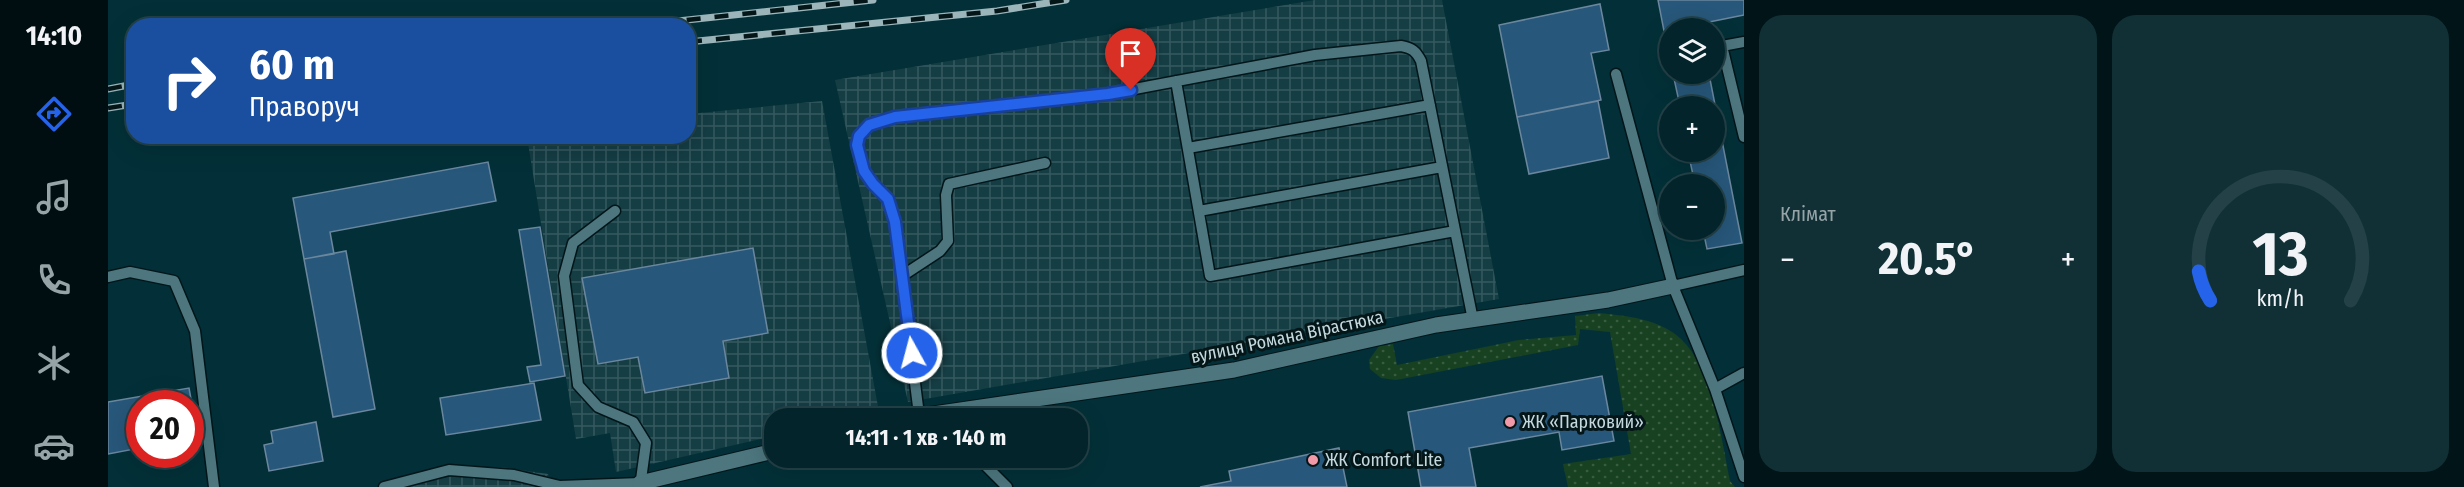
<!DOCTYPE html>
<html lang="uk">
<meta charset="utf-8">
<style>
:root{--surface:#02242a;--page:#103036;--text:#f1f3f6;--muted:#96a4a8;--line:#234147;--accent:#2563eb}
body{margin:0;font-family:"Fira Sans Condensed",sans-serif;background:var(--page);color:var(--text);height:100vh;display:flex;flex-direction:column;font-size:22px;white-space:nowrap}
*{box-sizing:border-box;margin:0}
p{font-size:20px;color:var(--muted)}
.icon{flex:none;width:33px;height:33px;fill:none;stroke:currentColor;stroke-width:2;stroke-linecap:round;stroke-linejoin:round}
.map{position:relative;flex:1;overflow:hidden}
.drawer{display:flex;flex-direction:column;gap:15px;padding:15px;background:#011417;width:720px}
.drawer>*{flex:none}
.hud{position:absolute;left:18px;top:18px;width:570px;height:126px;border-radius:24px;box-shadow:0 6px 24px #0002,0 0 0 2px var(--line);background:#1a4fa0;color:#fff;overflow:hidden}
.controls{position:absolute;left:1551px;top:18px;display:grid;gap:12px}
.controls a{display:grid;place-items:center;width:66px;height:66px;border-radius:50%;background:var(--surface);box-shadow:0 6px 24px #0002,0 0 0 2px var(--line);font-size:30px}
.speed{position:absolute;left:18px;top:390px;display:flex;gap:12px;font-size:30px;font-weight:700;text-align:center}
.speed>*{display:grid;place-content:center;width:78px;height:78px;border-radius:50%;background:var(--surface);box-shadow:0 6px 24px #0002,0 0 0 2px var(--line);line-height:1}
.speed .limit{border:9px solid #d22;background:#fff;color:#111}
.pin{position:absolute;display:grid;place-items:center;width:51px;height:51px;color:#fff;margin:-62px -26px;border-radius:50% 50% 50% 0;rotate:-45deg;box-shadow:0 0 6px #0007}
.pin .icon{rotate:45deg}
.me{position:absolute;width:66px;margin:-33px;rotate:353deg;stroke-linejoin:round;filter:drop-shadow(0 0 4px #0008)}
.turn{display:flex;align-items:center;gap:21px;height:126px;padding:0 24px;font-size:27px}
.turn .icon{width:78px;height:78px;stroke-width:2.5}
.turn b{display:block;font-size:42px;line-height:51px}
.big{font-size:45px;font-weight:700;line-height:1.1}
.drawer .card{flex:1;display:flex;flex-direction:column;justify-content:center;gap:9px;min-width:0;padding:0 21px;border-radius:24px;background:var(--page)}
.drawer .dial{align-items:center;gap:0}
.dial svg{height:156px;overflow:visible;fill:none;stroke:var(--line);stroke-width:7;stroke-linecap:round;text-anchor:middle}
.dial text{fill:var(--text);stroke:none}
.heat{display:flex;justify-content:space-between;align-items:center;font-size:33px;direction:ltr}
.drawer .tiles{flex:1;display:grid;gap:15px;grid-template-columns:repeat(2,1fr)}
.trip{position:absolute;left:656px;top:408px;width:324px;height:60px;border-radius:24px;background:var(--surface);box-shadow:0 6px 24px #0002,0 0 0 2px var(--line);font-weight:700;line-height:60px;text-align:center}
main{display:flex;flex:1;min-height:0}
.tab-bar{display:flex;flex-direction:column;width:108px;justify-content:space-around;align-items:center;background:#010e11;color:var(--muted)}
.tab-bar .icon{width:42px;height:42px}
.tab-bar .current{color:var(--accent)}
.tab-bar b{font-size:27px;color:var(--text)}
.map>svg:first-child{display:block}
.industrial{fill:url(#industrial-grid)}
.grass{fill:url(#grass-dots)}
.building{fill:#27577a;stroke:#6b879e;stroke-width:1.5}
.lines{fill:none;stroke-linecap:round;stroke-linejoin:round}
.lane-casing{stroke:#02161a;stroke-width:13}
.street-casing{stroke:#02161a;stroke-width:17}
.lane{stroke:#4d767e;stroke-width:10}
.street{stroke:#4d767e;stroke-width:15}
.rail-casing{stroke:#9bb5ba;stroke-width:7}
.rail{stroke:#051619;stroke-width:4.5;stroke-dasharray:14;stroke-linecap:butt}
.route-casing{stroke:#184099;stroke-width:15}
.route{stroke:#2563eb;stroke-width:10}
.poi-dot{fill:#f39aa8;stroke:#051619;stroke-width:2}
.labels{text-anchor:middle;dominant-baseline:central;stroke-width:6;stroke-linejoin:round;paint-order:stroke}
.street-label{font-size:18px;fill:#c4d9de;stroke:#051619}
.poi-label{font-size:18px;fill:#c4d9de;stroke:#051619;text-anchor:start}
</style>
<main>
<nav class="tab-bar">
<b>14:10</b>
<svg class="icon current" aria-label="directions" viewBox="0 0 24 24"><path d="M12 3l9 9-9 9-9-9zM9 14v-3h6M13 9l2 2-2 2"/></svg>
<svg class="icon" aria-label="music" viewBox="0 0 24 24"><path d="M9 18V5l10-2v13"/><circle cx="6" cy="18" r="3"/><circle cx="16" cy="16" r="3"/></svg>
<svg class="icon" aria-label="phone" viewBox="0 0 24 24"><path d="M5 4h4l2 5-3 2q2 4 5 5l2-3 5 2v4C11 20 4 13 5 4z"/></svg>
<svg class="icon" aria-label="climate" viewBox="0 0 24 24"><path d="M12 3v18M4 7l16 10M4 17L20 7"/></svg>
<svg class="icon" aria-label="car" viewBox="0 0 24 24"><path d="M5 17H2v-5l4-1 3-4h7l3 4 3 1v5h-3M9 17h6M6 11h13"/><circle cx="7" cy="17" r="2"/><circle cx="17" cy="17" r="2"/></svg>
</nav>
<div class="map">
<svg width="1636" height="487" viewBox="0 0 1636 487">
<defs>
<pattern id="industrial-grid" width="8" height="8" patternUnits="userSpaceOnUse" patternTransform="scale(1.5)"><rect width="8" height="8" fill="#153d44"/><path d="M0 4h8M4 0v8" fill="none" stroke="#35585f"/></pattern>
<pattern id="grass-dots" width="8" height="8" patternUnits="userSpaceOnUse" patternTransform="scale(1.5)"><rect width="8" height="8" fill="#174120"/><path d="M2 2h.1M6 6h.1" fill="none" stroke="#375c40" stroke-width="1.8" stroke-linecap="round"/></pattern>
</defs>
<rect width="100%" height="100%" fill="#033038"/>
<!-- industrial -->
<path class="industrial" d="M1207,0H1334L1391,299L800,402L727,80Z
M714,101L771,412L744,418H666V436L508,472L502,433L468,439L419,137L580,136L581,114Z
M393,467L440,474L443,487H286Z"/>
<!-- grass -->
<path class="grass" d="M1491,313C1519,316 1552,319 1573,339C1604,368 1614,441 1622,481L1627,487H1460L1455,464L1523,454L1502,332L1472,329L1470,345L1288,380L1273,378L1262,369L1261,360L1271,346L1285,344L1289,365L1411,340L1468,335L1467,316Z"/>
<!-- building -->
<path class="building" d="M1550,0H1636V15L1556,31Z
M1492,4L1501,50L1483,53L1493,100L1409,117L1391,25Z
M1565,74H1601L1634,243L1599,249L1595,230H1606V184H1587L1580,152H1606V106H1572Z
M1490,101L1501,158L1421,174L1409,117Z
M380,162L388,201L222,232L226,254L196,259L185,198Z
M432,227L457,376L422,382L419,367L433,365L411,230Z
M645,248L660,333L615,341L621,378L537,393L530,357L490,364L474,278Z
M238,251L267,409L225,417L196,259Z
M1494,376L1506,441L1454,450L1451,432L1361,448L1368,487H1313L1300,412Z
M426,383L433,420L338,435L332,398Z
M81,388L90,438L82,439V404H32V448L0,454V402Z
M208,422L215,461L161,471L156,445L165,443L163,431Z
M1231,448L1239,487H1092L1123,481L1121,471Z"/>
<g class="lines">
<!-- lane casing -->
<g class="lane-casing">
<path id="lane" d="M1636,42L1614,46L1636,137
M1508,74L1565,286L1636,270
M1068,81L1102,276L1347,231
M1080,148L1322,105
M507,211L465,243L456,276L470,385L490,407L525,422L538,443L532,487
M1091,211L1334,167
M794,276L832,251L840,241L838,195L841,184L937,163
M0,277L22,272L66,281L87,331L106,487
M1565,286L1607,389L1636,477
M1607,389L1636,373
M816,418L811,415L787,222L780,199L765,184L756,171L749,145L751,136L761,125L787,117L1000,94L1207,55L1293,46C1304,48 1308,51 1313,61L1365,320
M870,458L899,487
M276,487L341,470L406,475L452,486L532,483"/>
</g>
<!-- street casing -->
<g class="street-casing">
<path id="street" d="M798,418L1126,370L1328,325L1500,300L1565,286
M532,483L666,451"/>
</g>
<!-- lane -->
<use href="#lane" class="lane"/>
<!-- street -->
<use href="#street" class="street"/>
<!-- rail casing -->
<g class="rail-casing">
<path id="rail" d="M523,26L765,0
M580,42L889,11L958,0
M0,89L26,84
M0,108L26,104"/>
</g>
<!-- rail -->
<use href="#rail" class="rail"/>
</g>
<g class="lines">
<!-- route casing -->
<g class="route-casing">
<path id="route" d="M804,353L787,222L780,199L765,184L756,171L749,145L751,136L761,125L787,117L1000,94L1023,90"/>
</g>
<!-- route -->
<use href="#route" class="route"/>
</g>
<!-- markers -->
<g class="poi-dot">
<circle cx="1402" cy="422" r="6"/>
<circle cx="1205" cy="460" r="6"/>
</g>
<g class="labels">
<!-- street labels -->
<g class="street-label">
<text transform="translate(1179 337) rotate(-12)">вулиця Романа Вірастюка</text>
</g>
<!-- poi labels -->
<g class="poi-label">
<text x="1414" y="422">ЖК «Парковий»</text>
<text x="1217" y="460">ЖК Comfort Lite</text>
</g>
</g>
</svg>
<div class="controls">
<a><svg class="icon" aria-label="layers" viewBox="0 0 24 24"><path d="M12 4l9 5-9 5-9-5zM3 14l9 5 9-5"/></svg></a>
<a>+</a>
<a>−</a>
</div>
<div class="speed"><div class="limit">20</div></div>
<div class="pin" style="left:1023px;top:90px;background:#d93025"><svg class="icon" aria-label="arrive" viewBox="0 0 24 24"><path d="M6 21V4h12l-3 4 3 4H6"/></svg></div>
<svg class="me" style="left:804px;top:353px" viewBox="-20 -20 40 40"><circle r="17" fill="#2563eb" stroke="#fff" stroke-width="3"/><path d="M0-11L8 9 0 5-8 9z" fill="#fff"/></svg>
<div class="trip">14:11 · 1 хв · 140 m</div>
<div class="hud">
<div class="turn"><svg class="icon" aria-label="right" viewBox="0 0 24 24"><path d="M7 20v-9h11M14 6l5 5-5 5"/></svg><div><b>60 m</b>Праворуч</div></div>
</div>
</div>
<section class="drawer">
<div class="tiles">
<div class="card"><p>Клімат</p>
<div class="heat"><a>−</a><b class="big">20.5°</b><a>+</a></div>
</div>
<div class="card dial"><svg viewBox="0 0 100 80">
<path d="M14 69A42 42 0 1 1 86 69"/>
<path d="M14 69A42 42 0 0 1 8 54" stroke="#2563eb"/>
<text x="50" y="56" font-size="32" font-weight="700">13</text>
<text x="50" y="72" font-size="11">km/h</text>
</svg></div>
</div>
</section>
</main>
